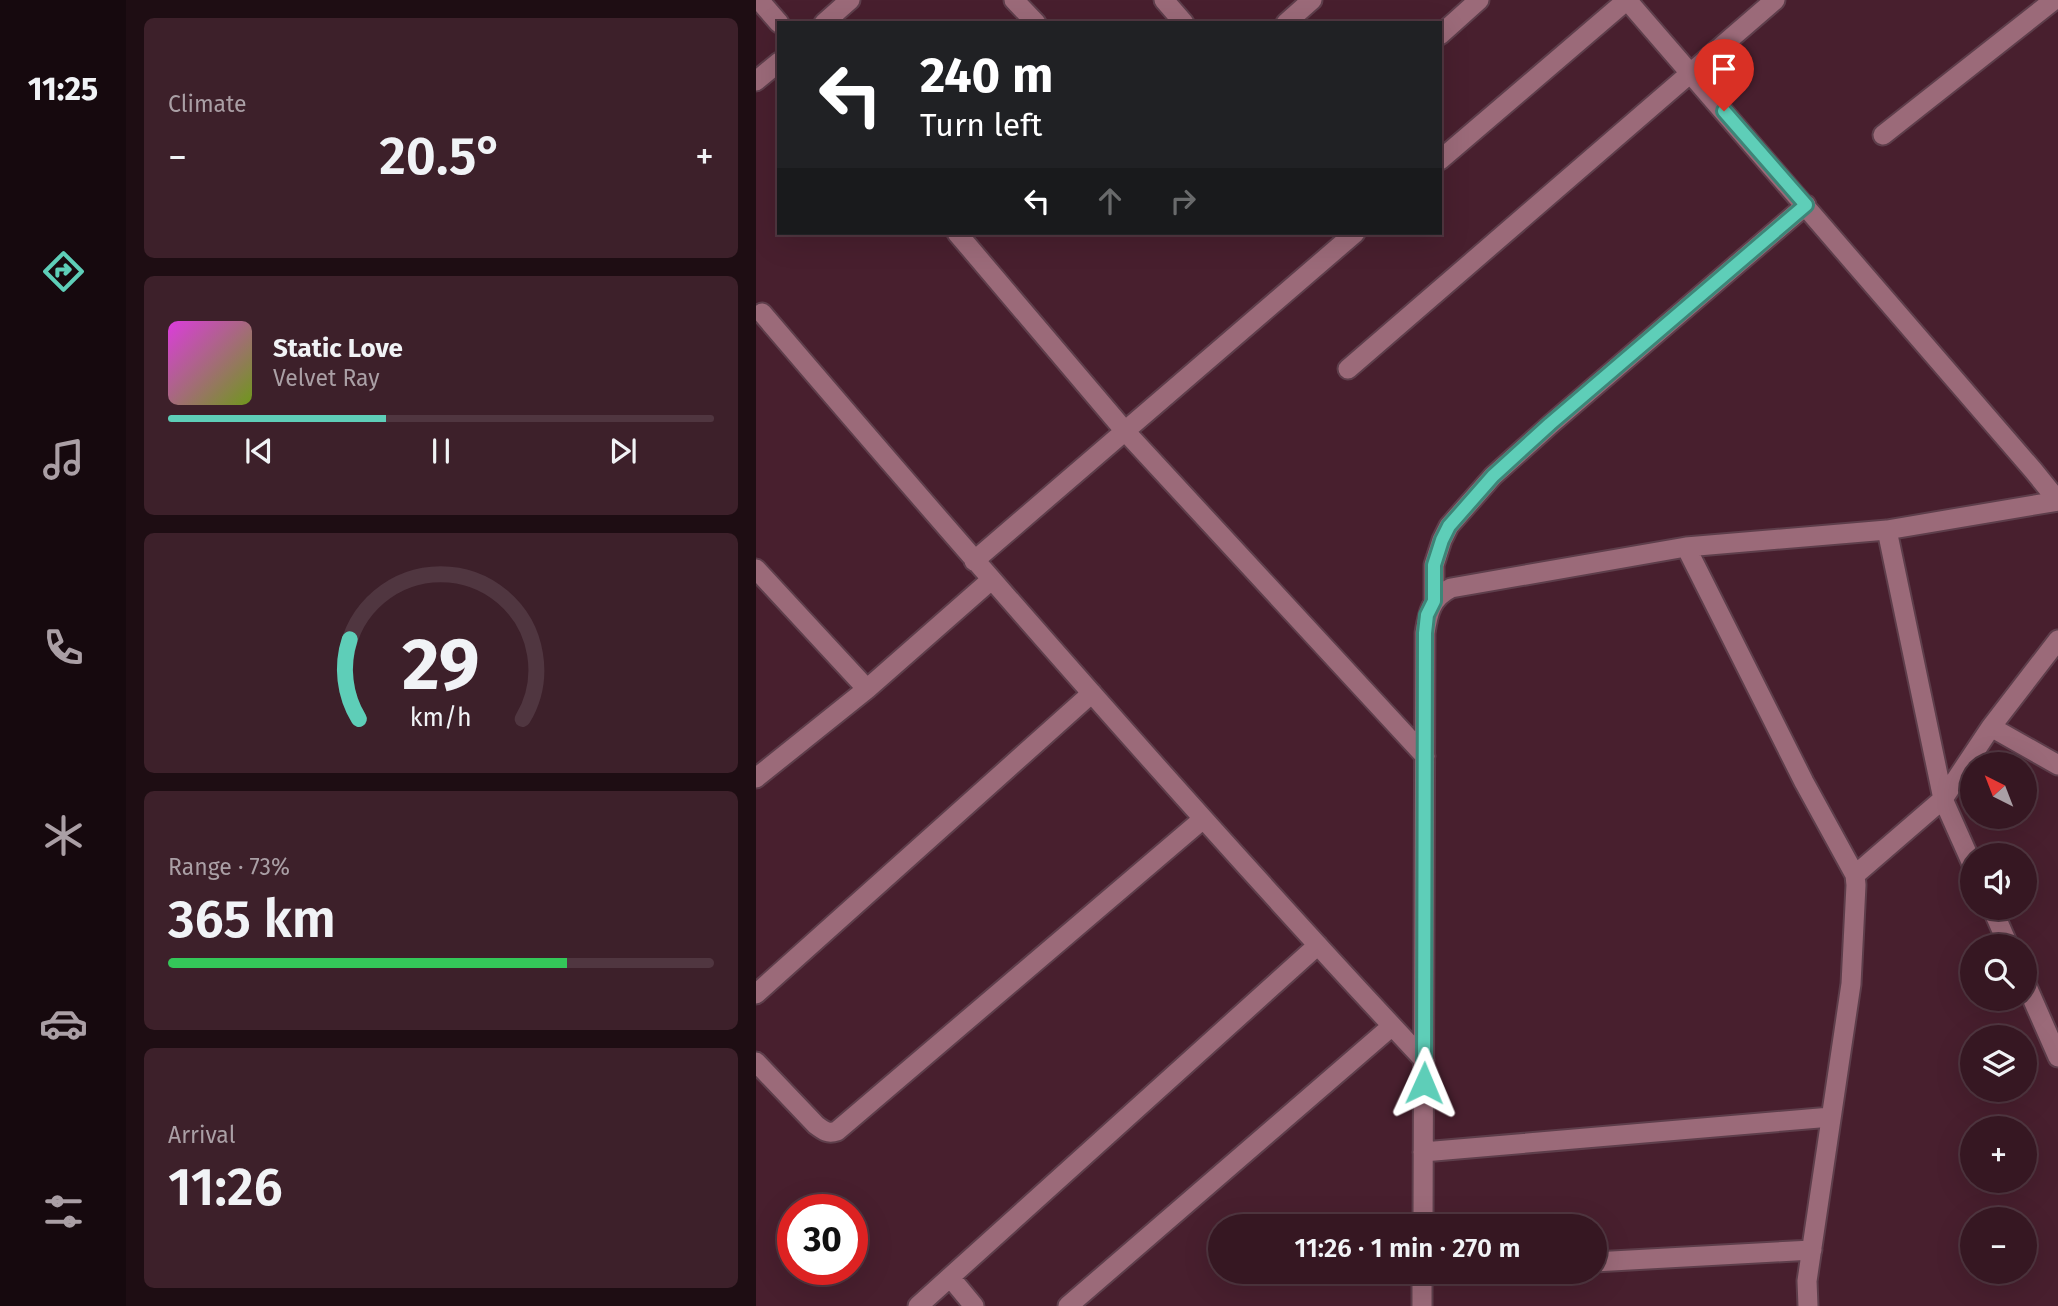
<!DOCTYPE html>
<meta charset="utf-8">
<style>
:root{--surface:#361722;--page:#3d202a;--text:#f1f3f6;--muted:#aa9fa5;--line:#503640;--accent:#5eceb8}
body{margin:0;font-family:"Fira Sans",sans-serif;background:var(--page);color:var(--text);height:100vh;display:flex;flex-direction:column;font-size:26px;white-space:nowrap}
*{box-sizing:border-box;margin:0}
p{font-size:23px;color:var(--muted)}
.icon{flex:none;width:38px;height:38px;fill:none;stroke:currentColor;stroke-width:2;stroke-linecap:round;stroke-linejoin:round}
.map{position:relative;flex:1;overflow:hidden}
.side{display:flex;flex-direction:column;gap:18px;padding:18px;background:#1e0d13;width:630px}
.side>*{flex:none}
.top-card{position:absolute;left:21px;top:21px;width:665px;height:214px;border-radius:0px;box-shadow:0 7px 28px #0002,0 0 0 2px var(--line);background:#202124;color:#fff;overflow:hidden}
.needle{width:46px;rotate:318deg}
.tools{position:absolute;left:1204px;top:752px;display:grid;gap:14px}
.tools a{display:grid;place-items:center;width:77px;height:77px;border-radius:50%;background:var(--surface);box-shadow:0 7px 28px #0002,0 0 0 2px var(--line);font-size:35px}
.speed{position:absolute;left:21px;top:1194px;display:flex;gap:14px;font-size:35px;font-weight:700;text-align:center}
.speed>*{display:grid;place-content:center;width:91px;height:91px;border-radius:50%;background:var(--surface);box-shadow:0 7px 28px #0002,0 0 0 2px var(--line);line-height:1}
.speed .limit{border:10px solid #d22;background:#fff;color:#111}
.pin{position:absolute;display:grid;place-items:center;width:60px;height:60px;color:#fff;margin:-72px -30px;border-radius:50% 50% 50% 0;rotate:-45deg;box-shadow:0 0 7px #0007}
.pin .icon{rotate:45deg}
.me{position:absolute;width:77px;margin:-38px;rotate:1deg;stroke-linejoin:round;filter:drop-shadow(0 0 5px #0008)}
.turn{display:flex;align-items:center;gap:24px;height:147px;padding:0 28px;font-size:32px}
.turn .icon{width:91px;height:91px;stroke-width:2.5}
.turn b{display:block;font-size:49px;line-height:60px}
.lanes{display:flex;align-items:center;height:66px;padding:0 28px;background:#0003;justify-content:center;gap:35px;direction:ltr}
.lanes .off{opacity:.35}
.big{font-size:52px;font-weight:600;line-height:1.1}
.side .widget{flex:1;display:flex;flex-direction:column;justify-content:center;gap:10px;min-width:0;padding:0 24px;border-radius:10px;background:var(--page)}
.side .dial{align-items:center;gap:0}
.dial svg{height:182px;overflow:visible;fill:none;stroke:var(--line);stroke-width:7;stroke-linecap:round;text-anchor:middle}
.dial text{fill:var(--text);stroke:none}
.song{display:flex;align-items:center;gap:21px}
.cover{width:84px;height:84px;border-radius:10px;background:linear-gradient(135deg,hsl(300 70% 55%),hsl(80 70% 35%))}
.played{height:7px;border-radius:4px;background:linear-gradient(90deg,var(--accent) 40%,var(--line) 40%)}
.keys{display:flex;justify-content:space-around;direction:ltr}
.heat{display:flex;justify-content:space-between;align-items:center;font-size:38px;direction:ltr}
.charge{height:10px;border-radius:5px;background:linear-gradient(90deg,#34c759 73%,var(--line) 0)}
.trip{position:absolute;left:452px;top:1214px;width:399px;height:70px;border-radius:35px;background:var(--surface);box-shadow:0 7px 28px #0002,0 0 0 2px var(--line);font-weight:600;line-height:70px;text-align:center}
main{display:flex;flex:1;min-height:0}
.tabs{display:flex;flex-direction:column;width:126px;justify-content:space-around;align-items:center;background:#16090e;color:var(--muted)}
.tabs .icon{width:49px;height:49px}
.tabs .active{color:var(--accent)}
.tabs b{font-size:32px;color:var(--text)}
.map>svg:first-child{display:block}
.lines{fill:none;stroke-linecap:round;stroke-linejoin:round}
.minor-casing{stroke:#5e3e4b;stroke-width:23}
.minor{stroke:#9b6a79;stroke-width:19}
.route-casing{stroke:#3d8678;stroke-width:18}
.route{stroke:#5eceb8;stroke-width:12}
</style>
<main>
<nav class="tabs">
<b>11:25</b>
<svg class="icon active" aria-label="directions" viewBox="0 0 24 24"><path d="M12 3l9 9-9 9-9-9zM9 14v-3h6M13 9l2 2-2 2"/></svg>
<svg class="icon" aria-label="music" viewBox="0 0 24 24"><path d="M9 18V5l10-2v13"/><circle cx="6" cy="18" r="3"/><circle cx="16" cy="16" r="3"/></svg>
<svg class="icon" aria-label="phone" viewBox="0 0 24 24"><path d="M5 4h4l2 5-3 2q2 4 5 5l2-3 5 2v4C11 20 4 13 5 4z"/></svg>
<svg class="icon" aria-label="climate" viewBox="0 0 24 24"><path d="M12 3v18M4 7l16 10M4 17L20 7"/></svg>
<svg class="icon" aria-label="car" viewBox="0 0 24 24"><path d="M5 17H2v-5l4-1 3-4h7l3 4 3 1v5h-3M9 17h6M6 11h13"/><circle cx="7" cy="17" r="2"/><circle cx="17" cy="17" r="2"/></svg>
<svg class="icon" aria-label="filters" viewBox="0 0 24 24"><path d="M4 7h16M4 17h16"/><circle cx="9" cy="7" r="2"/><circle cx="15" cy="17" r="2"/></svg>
</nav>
<section class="side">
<div class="widget"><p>Climate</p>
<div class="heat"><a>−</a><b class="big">20.5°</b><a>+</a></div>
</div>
<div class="widget">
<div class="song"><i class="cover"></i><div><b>Static Love</b><p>Velvet Ray</p></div></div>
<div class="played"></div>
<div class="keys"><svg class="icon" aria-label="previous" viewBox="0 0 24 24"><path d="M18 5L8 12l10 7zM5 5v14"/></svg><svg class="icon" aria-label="pause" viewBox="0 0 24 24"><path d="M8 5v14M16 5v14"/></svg><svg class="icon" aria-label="next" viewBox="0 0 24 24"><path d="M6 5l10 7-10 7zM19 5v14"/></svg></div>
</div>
<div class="widget dial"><svg viewBox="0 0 100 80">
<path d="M14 69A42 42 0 1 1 86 69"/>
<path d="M14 69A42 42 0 0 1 10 34" stroke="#5eceb8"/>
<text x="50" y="56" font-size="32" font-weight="700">29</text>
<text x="50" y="72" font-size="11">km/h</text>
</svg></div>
<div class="widget"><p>Range · 73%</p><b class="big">365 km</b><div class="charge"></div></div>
<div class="widget"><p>Arrival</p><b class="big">11:26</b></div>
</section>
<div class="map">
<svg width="1302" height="1306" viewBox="0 0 1302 1306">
<rect width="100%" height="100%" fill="#481f2e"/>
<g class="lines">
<!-- minor casing -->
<g class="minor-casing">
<path id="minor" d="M3,0L23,23
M258,0L280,23
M408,0L428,23
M871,0L1277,470L1302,501
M68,23L94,0
M530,23L556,0
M684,35L723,0
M0,81L23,62
M1127,135L1298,0
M684,160L871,0
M201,233L368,430L669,756
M6,313C222,566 441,817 668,1060
M592,369L1019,0
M1131,530L1187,799L1216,864
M930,547L1048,782L1099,875L1100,885L1095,984L1051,1281L1052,1306
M218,561L599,233
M0,569L111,689
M678,601V565L686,540L693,526L737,476L795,424L1050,205
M1235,727L1302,765
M0,778L111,689L235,580
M1099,875L1187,799L1235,727L1302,640
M1236,908L1253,947
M1269,982L1302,1057
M0,994L336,693
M0,1062L60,1125C68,1131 72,1134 81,1131L447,819
M667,1152L1075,1117
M667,1227L669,633C672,613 675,598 695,588L930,547L1131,530L1302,501
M838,1262L1056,1250
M194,1277L218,1306
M162,1306L562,945
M312,1306L636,1026
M666,1306V1272"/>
</g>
<!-- minor -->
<use href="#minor" class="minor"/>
</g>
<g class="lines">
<!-- route casing -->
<g class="route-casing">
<path id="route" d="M668,1083L669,633L671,615L678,601V565L686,540L693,526L737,476L794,424L1050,205L968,111"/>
</g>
<!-- route -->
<use href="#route" class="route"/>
</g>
</svg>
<div class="tools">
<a><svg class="needle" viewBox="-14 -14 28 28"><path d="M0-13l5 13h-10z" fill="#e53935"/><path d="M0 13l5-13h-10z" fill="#aa9fa5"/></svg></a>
<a><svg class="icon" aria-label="sound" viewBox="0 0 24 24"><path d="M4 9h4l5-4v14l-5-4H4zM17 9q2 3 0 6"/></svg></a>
<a><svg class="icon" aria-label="search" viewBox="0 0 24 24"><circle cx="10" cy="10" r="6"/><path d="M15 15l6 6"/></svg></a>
<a><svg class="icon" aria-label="layers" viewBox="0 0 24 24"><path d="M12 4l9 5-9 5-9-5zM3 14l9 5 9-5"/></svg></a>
<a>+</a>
<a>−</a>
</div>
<div class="speed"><div class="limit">30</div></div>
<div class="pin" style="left:968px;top:111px;background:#d93025"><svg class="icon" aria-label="arrive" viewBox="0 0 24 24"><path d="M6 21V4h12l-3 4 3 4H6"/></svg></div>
<svg class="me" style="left:668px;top:1083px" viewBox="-20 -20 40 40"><path d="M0-17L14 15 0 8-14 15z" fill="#5eceb8" stroke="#fff" stroke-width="4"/></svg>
<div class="trip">11:26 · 1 min · 270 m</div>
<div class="top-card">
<div class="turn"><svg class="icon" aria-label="left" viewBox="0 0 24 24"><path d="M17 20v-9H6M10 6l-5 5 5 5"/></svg><div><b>240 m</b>Turn left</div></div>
<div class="lanes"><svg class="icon" aria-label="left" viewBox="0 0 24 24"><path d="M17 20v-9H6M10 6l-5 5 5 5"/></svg><svg class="icon off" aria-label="ahead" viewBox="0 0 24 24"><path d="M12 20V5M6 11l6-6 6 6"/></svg><svg class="icon off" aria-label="right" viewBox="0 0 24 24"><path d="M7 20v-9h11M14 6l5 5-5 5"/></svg></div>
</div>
</div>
</main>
